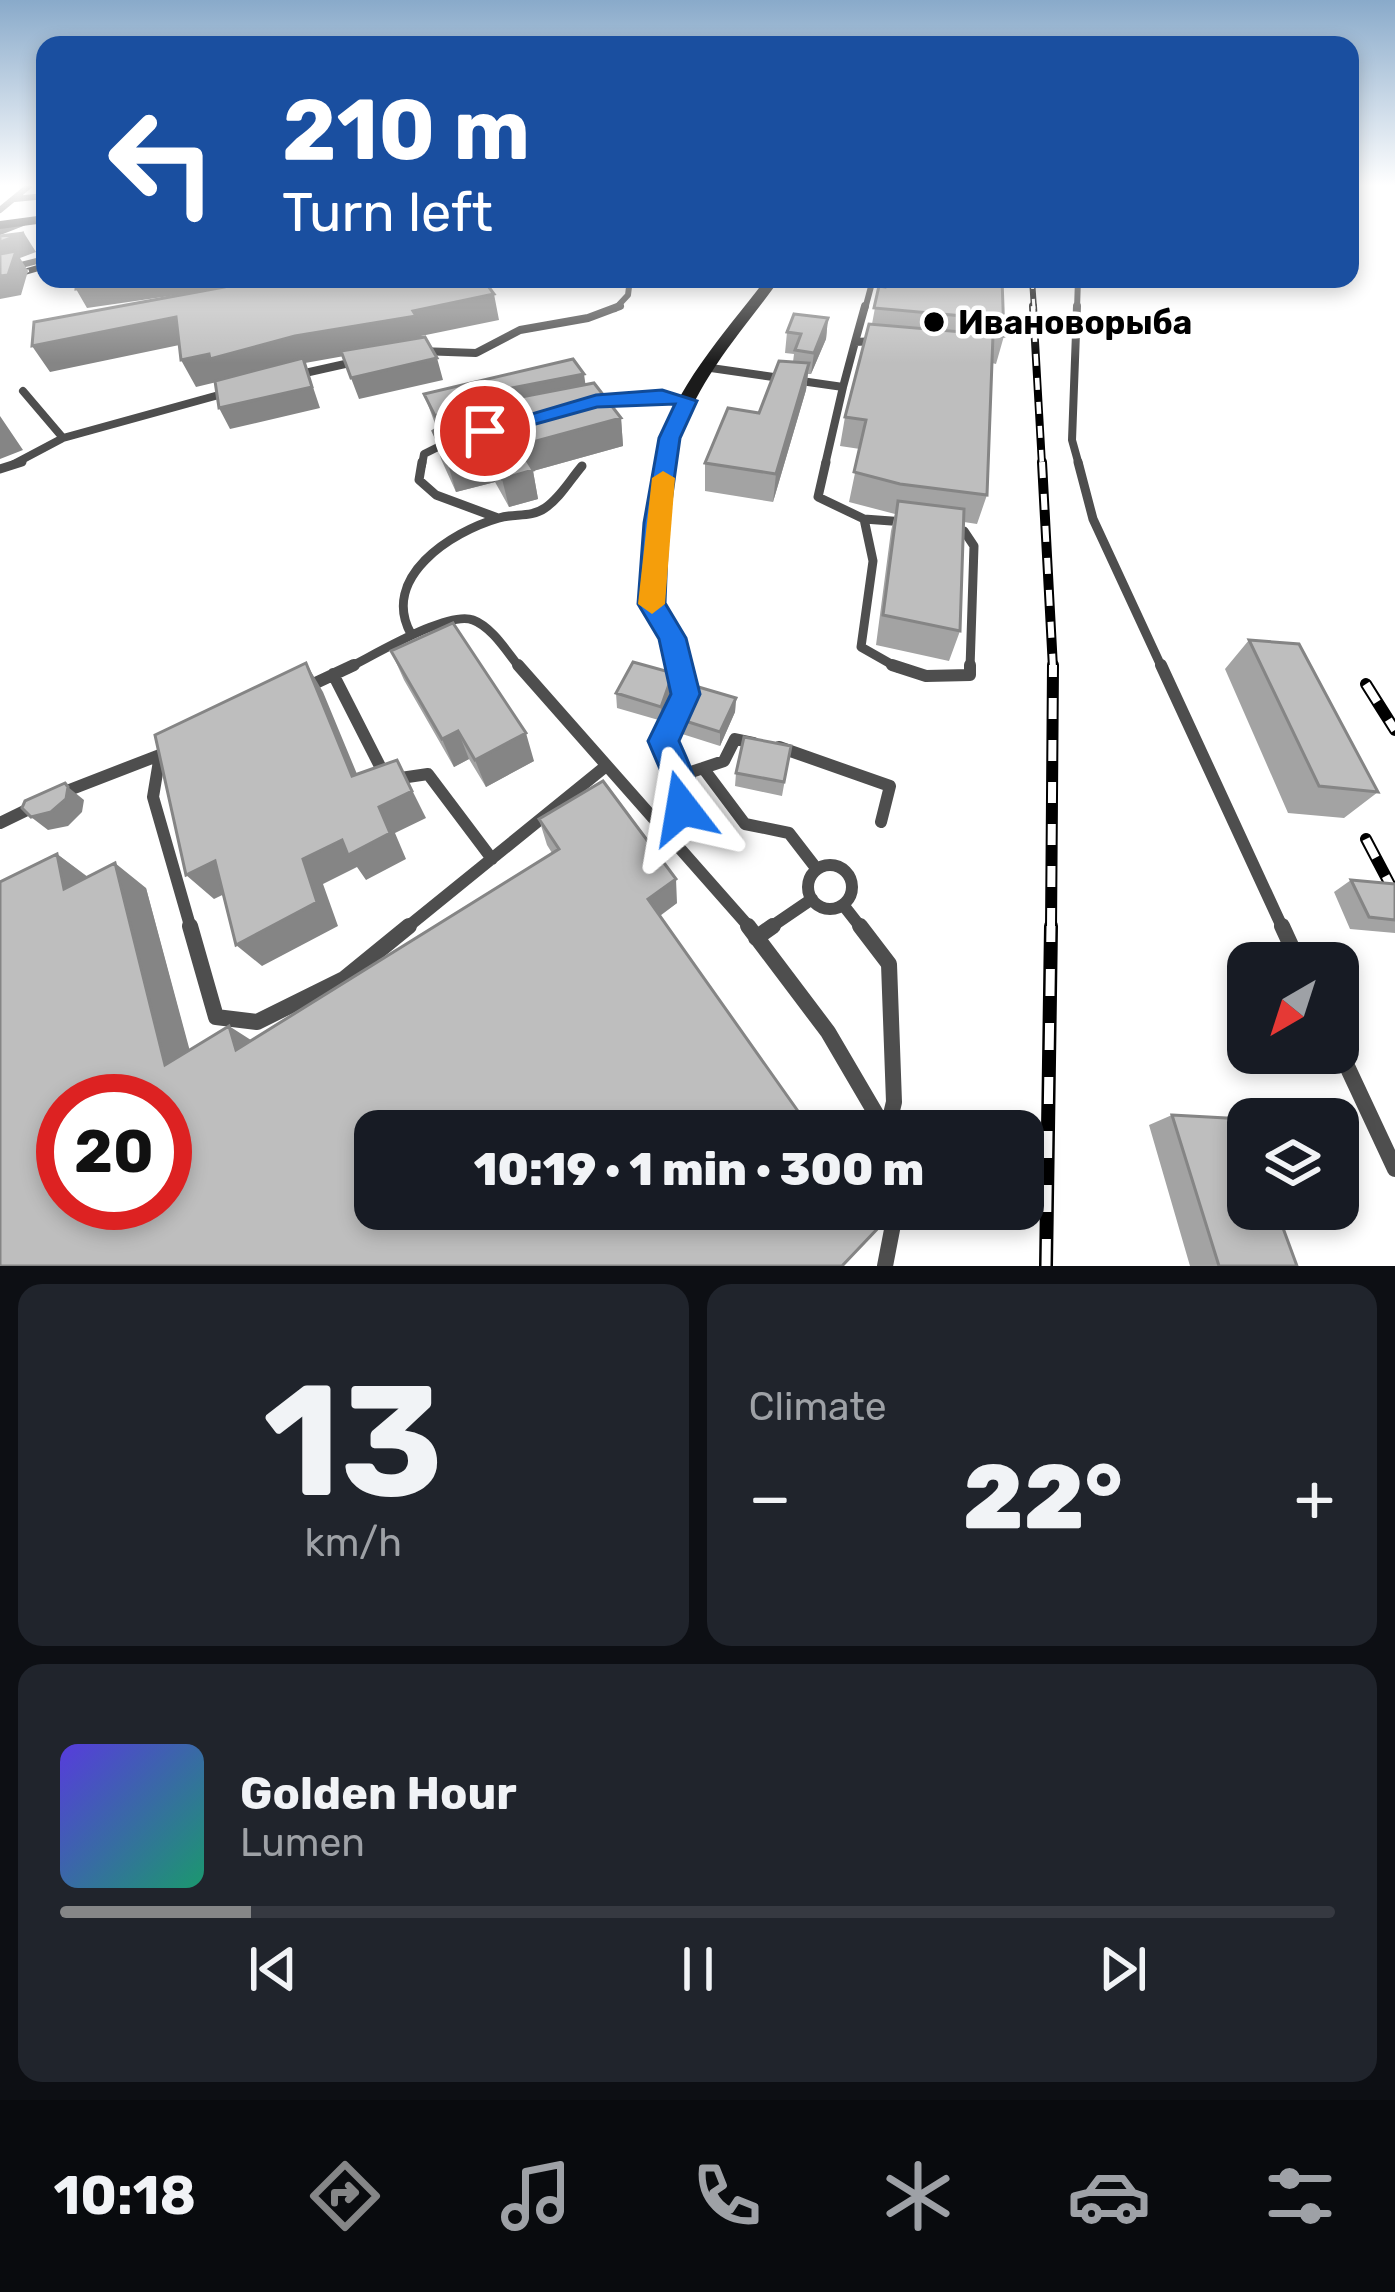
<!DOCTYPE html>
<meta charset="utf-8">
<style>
:root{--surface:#171b24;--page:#20242c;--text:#f1f3f6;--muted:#9ea1a6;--line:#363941;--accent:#858687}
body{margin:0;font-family:Rubik,sans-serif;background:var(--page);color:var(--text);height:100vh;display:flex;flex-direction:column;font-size:45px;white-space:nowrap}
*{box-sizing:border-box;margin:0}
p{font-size:39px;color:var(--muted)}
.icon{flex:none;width:66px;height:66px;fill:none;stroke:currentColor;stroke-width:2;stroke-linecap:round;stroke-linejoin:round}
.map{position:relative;height:1266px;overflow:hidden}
.panel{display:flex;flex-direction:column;gap:18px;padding:18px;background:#0d0f14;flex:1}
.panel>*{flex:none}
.banner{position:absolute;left:36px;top:36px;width:1323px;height:252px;border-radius:24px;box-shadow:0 6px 18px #0003;background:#1a4fa0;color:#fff;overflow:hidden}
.needle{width:78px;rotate:219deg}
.fabs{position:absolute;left:1227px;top:942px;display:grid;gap:24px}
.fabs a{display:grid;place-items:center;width:132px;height:132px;border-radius:24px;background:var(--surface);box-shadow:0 6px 18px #0003;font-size:60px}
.speed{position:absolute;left:36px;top:1074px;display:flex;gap:24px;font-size:60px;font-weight:700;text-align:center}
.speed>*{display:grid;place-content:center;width:156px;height:156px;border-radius:50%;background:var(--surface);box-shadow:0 6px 18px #0003;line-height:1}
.speed .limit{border:18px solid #d22;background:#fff;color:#111}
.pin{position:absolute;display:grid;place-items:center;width:102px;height:102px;color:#fff;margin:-51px;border:6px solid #fff;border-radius:50%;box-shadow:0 3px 12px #0007}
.me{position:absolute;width:132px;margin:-66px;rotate:346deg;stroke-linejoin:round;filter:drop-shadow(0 0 9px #0008)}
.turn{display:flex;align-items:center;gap:42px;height:252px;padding:0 48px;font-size:54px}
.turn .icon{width:156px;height:156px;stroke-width:2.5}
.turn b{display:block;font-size:84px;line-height:102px}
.big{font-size:90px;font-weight:800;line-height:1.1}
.panel .widget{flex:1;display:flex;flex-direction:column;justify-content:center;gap:18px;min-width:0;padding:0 42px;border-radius:24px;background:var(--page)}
.panel .dial{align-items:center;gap:0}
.dial b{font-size:156px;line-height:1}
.song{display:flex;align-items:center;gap:36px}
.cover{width:144px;height:144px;border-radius:18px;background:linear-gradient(135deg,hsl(250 70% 55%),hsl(160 70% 35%))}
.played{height:12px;border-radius:6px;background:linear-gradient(90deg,var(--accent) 15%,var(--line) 15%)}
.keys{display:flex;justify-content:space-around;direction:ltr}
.heat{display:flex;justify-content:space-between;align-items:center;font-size:66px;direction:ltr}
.panel .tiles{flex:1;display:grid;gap:18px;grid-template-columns:1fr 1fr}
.widget:last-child{grid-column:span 2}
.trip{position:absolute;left:354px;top:1110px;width:690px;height:120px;border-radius:24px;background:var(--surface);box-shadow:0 6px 18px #0003;font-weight:800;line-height:120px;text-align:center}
.tab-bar{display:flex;height:192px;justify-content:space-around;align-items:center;background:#090b0e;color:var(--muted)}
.tab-bar .icon{width:84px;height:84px}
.tab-bar .current{color:var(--accent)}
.tab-bar b{font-size:54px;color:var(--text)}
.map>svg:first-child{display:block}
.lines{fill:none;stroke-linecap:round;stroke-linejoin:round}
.lane-far4{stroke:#4e4e4e;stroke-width:6}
.lane-far3{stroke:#4e4e4e;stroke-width:8}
.lane-far2{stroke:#4e4e4e;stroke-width:9}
.lane-far1{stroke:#4e4e4e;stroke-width:12}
.lane{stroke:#4e4e4e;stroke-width:16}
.secondary{fill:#1b1b1b;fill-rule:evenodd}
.rail-far4-casing{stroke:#000;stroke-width:6}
.rail-far3-casing{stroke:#000;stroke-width:8}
.rail-far2-casing{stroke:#000;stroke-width:10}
.rail-far1-casing{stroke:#000;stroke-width:12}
.rail-casing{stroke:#000;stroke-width:14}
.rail-far4{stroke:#fff;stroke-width:3;stroke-dasharray:10;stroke-linecap:butt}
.rail-far3{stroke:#fff;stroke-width:4.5;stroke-dasharray:12;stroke-linecap:butt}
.rail-far2{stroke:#fff;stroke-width:6;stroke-dasharray:16;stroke-linecap:butt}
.rail-far1{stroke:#fff;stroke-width:8;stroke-dasharray:21;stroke-linecap:butt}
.rail{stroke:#fff;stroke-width:9;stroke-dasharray:27;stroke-linecap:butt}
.wall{fill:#a3a3a3}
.shaded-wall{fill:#858585}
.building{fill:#bebebe;stroke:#858585;stroke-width:3;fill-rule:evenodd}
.route{fill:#1a73e8;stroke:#114b97;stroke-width:3}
.slow{fill:#f59e0b}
.poi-dot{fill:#000;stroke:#fff;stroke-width:4.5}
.labels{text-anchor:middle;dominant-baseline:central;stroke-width:9;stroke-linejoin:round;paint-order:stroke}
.far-poi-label{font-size:33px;font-weight:bold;fill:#000;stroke:#fff;text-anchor:start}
</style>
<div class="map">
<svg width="1395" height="1266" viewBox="0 0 1395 1266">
<rect width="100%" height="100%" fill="#fff"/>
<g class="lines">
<!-- lane-far4 -->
<path class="lane-far4" d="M15,199L45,196
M0,210L29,186
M0,232L23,223
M13,267L45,259
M615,309L628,295L630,279
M865,309L873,279
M1077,309L1078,279"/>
<!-- lane-far3 -->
<path class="lane-far3" d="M1077,306L1072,440L1079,465
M855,342L865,306
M420,351L476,353L520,330L588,318L620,306
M711,368L843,387L825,465
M296,375L354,362
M843,387L855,342L876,341
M23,391L63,438L226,393
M597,401L662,396L687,401
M12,465L63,438
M422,465L424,454L446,443"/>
<!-- lane-far2 -->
<path class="lane-far2" d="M422,462L419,480L436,495L498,518
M826,462L818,497L864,519L905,522
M1078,462L1093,519L1162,668
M0,469L22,462
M864,519L873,561L861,647L898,668
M953,529L964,531L974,546L970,668
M652,604L673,638L680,668
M411,634C380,578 450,532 499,518C514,513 531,518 545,508C560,498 570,480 582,466
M348,668C373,656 448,610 473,620C492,627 507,652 520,668"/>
<!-- lane-far1 -->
<path class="lane-far1" d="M518,665L751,929
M892,665L926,676L970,675V665
M1161,665L1283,929
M333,674L387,780L428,774L492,859
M307,687L354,665
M779,747L890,786L881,822
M160,755L153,797L191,929
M703,768L745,824L789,833L816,868
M679,776L724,761L735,739L754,743
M59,794L170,751
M0,823L37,805
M668,832C684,799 677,774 664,741L686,694L679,665
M808 887a22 22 0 1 1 44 0a22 22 0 1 1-44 0Z
M844,906L862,929
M405,929L606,766
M768,929L812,899"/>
<!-- lane -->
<path class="lane" d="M190,926L216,1017L257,1022L344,979L409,926
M748,926L828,1032L886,1131
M860,926L889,964L894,1102L887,1131
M1282,926L1299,963
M756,938L773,926
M1338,1047L1395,1169
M885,1266L896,1209"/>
<!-- secondary -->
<path class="secondary" d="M45,215V223L0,229V221Z
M766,279H780C744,329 699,377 680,437C663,490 668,549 664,604L660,610H644L640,604C646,554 644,503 656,454C674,387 725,333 766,279Z"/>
<!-- rail-far4 casing -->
<g class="rail-far4-casing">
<path id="rail-far4" d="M0,279L45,266
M1032,279L1034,309"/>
</g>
<!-- rail-far3 casing -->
<g class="rail-far3-casing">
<path id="rail-far3" d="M1033,306L1042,465"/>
</g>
<!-- rail-far2 casing -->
<g class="rail-far2-casing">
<path id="rail-far2" d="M1042,462L1053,668"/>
</g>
<!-- rail-far1 casing -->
<g class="rail-far1-casing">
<path id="rail-far1" d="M1366,684L1395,730
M1366,839L1395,894
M1051,929L1053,665"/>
</g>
<!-- rail casing -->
<g class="rail-casing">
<path id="rail" d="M1046,1266L1051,926"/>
</g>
<!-- rail-far4 -->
<use href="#rail-far4" class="rail-far4"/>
<!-- rail-far3 -->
<use href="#rail-far3" class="rail-far3"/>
<!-- rail-far2 -->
<use href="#rail-far2" class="rail-far2"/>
<!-- rail-far1 -->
<use href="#rail-far1" class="rail-far1"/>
<!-- rail -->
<use href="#rail" class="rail"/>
</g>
<!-- wall -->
<path class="wall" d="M886,279L1004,336L996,364L992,363L987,495L977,524L964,522L960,631L949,661L876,645L891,531L895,514L849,502L860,449L840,446L845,417L872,324L879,286L885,287Z
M828,318L826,339L811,374H808L806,390L773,502L705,491V463L759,413L793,362L794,354L785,353L787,332Z
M585,385L621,418L623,446L533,471L538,499L509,507L495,482L456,492L441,459L433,431L437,429L424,394Z
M1249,640L1378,792L1344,818L1288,813L1225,669Z
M391,651L534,761L486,787L469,759L454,767L404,680Z
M674,688L662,721L617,708L616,693Z
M736,698L735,712L720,746L679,733V719Z
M791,746L782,796L735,786L736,773Z
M539,819L677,903L660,916L0,1266L57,854L88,877L146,888L189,1050L251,1040L552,853L547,845Z
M1351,880L1395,884V933L1350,929L1334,892Z
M1172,1115L1297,1266H1190L1149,1125Z"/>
<!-- shaded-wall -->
<path class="shaded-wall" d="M24,233L36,252L20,258L28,271L21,295L0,299V242Z
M146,279H210L211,290L87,308L76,289Z
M494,294L499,320L421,336L423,342L305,363L320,408L230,429L219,408L221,381L196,387L181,360Z
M176,317L189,343L50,372L32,346Z
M828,318L826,339L811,374L814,353Z
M437,358L443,380L359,399L351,378Z
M809,363L806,390L773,502L776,474Z
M584,374L587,395L441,437L435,416L512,388Z
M0,416L23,450L0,459Z
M621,418L623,446L533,471L538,499L509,507L502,479L518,446Z
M489,454L495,482L456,492L448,464Z
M306,663L323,692L369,803L352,776Z
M673,673L674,688L662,721L661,707Z
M736,698L735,712L720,746V732Z
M458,731L469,759L454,767L442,739Z
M526,733L534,761L486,787L475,760Z
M397,760L426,818L395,833L406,859L366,880L357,867L323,884L338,926L262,966L236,945L303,859L342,840L379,807Z
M68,787L84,800L82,812L68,826L48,830L31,817Z
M57,854L90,879L64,889Z
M215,861L241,886L214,899L186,875Z
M115,863L146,888L198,1081L165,1065Z
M676,879L677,903L651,922L648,899Z
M229,1026L257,1044L236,1050Z"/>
<!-- building -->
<path class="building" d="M24,233L0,242V236Z
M16,251L8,275L0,276V254Z
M77,279H146L76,289Z
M222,279H483L494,294L413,311L416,316L295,336L210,359L209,354L181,360L176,317L32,346L34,322L224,287Z
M886,279H1002L1004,336L993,335L987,495L900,484L854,472L866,420L845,417L869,324L962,332L971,323L963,316L874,308L879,286L885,287Z
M794,314L828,318L814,353L795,350L801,334L787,332Z
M425,337L437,358L351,378L341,351Z
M303,358L312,387L219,408L215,381Z
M573,359L584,374L512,388L435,416L424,394Z
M779,361L809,363L776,474L705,463L728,408L759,413Z
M594,383L621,418L518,446L533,470L502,479L489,454L448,464L433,431L450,420L516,398Z
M898,501L964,509L960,631L883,615Z
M453,623L526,733L475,760L458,731L442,739L391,651Z
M1249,640L1299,644L1378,792L1319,786Z
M633,662L673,673L661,707L616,693Z
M306,663L352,776L397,760L412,791L379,807L390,833L348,855L342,840L303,859L317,902L236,945L215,861L186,875L155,735Z
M695,686L736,698L720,732L679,719Z
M744,737L791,746L784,782L736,773Z
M603,781L676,879L648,899L812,1131H375V1209H868L880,1226L842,1266H0V882L57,854L64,889L115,863L165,1065L229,1026L236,1050L559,849L539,819ZM63,1101H165V1203H63Z
M65,783L68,787L66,799L51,812L31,817L22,808L25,801Z
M1351,880L1395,884V920L1369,917Z
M1172,1115L1244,1119L1248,1131V1209H1276L1297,1266H1219Z"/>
<!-- sky -->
<linearGradient id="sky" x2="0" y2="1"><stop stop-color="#89aaca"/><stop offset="0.51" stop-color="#fff"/><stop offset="1" stop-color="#fff" stop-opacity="0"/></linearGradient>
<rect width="1395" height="363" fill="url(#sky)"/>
<!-- route -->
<path class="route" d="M662,390L697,401L680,438L668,523L665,603L686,638L700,694L679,741C689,764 705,793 694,819L682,823L670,819L663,776L648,741L671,694L659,639L638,604L644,523L659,438L675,404L597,407L485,438L474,431L596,395Z"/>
<!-- slow -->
<path class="slow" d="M663,471L675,478L665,604L652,614L638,604L652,478Z"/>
<!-- markers -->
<circle class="poi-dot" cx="934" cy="322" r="12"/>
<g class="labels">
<!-- far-poi labels -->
<g class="far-poi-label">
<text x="958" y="322">Ивановорыба</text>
</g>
</g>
</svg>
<div class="fabs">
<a><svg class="needle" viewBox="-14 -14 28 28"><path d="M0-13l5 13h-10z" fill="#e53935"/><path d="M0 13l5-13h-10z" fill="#9ea1a6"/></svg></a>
<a><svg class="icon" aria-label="layers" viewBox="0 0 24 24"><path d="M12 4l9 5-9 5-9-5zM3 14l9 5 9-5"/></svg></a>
</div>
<div class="speed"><div class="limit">20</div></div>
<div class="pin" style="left:485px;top:431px;background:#d93025"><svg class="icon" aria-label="arrive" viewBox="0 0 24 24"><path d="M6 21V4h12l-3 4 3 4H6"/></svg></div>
<svg class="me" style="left:682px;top:808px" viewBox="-20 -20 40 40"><path d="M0-17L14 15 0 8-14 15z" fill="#1a73e8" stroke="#fff" stroke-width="4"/></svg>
<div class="trip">10:19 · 1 min · 300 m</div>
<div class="banner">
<div class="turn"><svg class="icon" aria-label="left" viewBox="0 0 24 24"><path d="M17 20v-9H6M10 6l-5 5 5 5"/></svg><div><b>210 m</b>Turn left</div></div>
</div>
</div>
<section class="panel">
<div class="tiles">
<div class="widget dial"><b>13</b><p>km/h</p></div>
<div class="widget"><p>Climate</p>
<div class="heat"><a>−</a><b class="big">22°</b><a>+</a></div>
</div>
<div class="widget">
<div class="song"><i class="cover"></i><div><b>Golden Hour</b><p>Lumen</p></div></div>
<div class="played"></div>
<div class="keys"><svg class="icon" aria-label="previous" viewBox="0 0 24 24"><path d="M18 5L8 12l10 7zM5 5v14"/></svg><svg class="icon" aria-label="pause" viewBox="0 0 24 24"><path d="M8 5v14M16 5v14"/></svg><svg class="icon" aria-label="next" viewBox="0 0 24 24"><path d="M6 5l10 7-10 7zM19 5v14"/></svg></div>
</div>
</div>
</section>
<nav class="tab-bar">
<b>10:18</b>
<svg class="icon current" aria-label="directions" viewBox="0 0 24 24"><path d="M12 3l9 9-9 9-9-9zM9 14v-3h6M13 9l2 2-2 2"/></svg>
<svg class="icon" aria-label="music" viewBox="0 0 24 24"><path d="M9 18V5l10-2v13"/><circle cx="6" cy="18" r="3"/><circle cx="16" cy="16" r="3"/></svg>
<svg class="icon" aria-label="phone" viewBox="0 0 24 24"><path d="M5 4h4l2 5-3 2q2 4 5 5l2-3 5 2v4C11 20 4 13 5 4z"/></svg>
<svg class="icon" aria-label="climate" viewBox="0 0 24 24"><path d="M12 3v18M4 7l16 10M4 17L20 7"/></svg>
<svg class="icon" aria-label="car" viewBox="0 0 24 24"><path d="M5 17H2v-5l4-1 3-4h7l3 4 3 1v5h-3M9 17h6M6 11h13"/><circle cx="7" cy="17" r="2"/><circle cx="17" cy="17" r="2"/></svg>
<svg class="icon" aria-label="filters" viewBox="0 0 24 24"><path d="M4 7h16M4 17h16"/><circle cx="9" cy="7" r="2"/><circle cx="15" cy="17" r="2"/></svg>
</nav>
